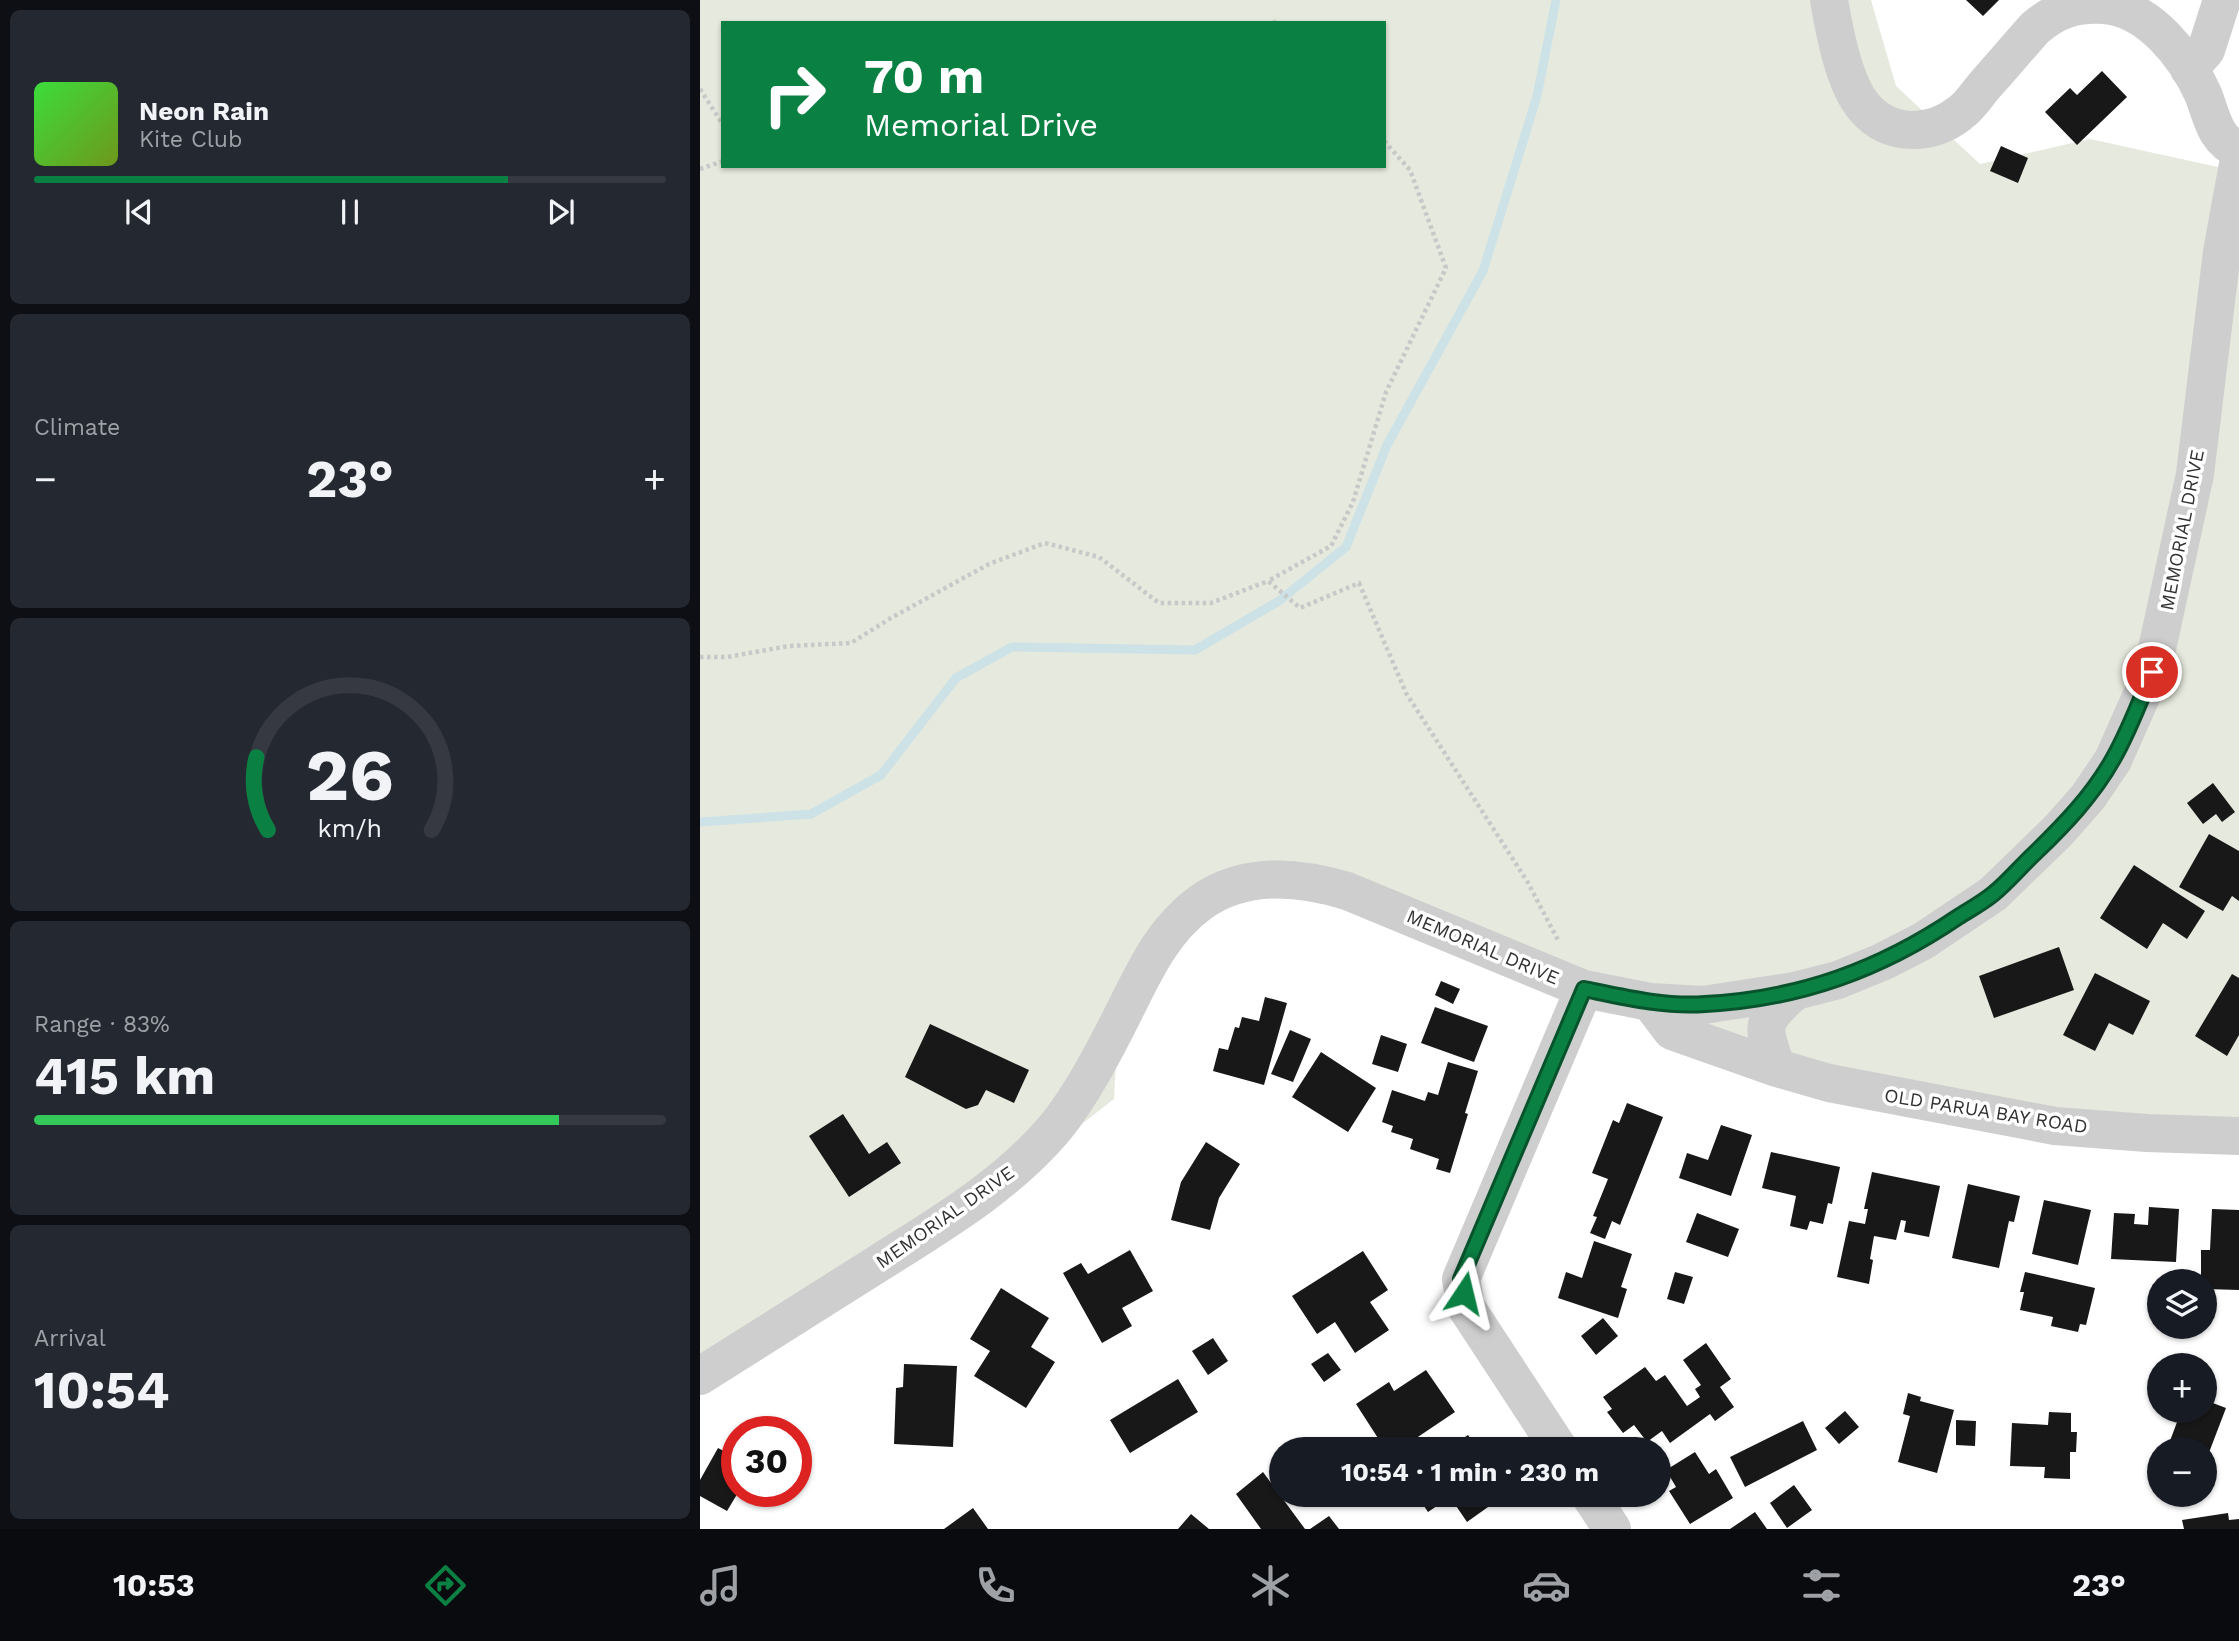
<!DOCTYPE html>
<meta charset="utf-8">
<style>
:root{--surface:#171b24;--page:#242831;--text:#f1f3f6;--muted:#9ea1a6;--line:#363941;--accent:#0b8043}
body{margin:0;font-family:"Work Sans",sans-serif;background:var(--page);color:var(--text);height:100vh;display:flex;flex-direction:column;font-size:26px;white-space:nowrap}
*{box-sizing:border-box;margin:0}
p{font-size:23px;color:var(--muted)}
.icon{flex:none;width:38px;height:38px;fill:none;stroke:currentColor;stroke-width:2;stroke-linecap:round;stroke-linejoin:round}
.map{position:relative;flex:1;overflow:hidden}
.details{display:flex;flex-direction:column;gap:10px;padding:10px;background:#0d0f14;width:700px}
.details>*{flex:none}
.guide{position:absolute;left:21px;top:21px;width:665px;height:147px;border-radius:0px;box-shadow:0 2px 5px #0004;background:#0b8043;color:#fff;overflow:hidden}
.tools{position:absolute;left:1447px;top:1269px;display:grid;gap:14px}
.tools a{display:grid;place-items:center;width:70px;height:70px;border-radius:50%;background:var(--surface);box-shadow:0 2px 5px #0004;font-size:35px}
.speed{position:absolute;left:21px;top:1416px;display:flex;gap:14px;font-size:35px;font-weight:700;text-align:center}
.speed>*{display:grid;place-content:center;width:91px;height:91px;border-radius:50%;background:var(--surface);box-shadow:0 2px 5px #0004;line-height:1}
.speed .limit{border:10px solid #d22;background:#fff;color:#111}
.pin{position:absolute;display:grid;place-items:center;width:60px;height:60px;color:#fff;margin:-30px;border:4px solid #fff;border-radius:50%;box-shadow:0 2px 7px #0007}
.me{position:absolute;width:77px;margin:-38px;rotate:10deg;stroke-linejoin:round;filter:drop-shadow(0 0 5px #0008)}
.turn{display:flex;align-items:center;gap:24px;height:147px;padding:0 28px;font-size:32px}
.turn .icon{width:91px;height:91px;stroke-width:2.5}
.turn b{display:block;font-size:49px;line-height:60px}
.big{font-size:52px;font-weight:700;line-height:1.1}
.details .widget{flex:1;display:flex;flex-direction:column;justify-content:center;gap:10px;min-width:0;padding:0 24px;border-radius:10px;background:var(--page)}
.details .dial{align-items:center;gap:0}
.dial svg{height:182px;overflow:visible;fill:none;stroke:var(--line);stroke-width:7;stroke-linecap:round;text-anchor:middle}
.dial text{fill:var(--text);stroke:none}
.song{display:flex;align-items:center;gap:21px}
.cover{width:84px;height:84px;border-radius:10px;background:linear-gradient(135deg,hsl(120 70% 55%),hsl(80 70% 35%))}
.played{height:7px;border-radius:4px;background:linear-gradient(90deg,var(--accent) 75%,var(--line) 75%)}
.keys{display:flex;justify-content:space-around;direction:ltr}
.heat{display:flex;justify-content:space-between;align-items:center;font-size:38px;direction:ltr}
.charge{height:10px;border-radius:5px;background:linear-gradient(90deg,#34c759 83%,var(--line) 0)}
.trip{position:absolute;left:569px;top:1437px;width:402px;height:70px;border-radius:35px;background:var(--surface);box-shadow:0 2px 5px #0004;font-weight:700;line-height:70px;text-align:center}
.dock{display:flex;height:112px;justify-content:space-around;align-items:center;background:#090b0e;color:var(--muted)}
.dock .icon{width:49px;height:49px}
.dock .on{color:var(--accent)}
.dock b{font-size:32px;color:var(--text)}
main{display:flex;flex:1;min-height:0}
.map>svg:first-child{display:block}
.green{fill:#e6e9dd;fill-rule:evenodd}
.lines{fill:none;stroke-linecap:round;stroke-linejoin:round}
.stream{stroke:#cce2e7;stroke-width:9}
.building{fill:#181818}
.path{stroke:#c8c8c8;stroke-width:4.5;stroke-dasharray:3.5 3.5;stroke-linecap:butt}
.minor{stroke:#cecece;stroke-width:38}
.route-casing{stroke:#07532c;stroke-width:18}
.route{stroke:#0b8043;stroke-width:12}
.labels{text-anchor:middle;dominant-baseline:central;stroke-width:7;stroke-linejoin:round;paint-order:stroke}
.street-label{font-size:19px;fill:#313131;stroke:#fff}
</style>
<main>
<section class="details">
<div class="widget">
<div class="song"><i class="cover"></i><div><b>Neon Rain</b><p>Kite Club</p></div></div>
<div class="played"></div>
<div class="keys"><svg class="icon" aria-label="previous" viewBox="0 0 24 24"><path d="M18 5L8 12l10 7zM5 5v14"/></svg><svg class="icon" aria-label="pause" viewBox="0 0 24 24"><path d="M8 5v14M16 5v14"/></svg><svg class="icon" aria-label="next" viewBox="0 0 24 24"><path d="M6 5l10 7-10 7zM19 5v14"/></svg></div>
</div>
<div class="widget"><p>Climate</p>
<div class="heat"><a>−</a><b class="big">23°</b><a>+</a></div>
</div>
<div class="widget dial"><svg viewBox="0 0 100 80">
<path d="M14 69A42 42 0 1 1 86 69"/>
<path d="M14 69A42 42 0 0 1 9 37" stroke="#0b8043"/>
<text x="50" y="56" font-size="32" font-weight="700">26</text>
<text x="50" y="72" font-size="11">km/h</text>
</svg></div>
<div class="widget"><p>Range · 83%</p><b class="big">415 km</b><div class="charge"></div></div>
<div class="widget"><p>Arrival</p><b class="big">10:54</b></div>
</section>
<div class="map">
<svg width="1539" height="1529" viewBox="0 0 1539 1529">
<rect width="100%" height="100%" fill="#fff"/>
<!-- green -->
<path class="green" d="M0,0H1171L1196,86L1280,164L1390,139L1536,171L1539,164V1129L1367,1124L1072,1064L567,866L420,981L414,1099L238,1236L0,1370ZM23,23H684V166H23Z"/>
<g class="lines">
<!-- stream -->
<path class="stream" d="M0,822L111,814L181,775L256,678L312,647L495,650L579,601L646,547L687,445L783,271L837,96L856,0"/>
</g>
<!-- building -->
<path class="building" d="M1266,0H1299L1283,16Z
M1402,71L1427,97L1377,145L1345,112L1370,88L1377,95Z
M1301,146L1328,158L1318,183L1290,171Z
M1513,783L1535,812L1522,822L1516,814L1503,824L1487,803Z
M1509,834L1539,851V901L1532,896L1523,911L1479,887Z
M1434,865L1505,911L1487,939L1463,923L1447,949L1400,918Z
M1359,947L1374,990L1294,1018L1279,976Z
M1395,973L1450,1001L1433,1035L1409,1023L1395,1051L1363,1035Z
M1532,974L1539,978V1035L1527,1056L1495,1036Z
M741,981L760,989L753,1004L735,995Z
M565,997L587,1003L564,1085L513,1071L519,1048L528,1050L535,1027L539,1028L542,1017L559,1021Z
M735,1007L788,1026L774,1062L721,1043Z
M230,1024L329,1070L314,1103L286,1090L278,1105L266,1109L205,1077Z
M590,1030L611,1039L593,1082L571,1074Z
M681,1035L707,1044L698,1072L672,1064Z
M621,1052L676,1088L648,1132L592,1097Z
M748,1062L778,1071L765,1113L768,1114L750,1173L736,1169L739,1159L710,1149L713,1139L691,1132L693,1126L682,1122L692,1090L725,1101L728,1092L738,1095Z
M927,1103L963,1117L920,1225L912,1221L905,1239L890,1233L897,1217L893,1216L908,1179L892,1173L913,1120L919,1123Z
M143,1114L169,1154L187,1142L201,1163L149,1197L109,1136Z
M1021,1125L1052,1135L1031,1196L979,1178L987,1153L1008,1160Z
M506,1142L540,1164L519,1198L510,1230L471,1220L481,1182Z
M1071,1152L1140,1167L1132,1204L1128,1203L1123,1224L1110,1221L1107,1230L1090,1226L1096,1196L1062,1188Z
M1172,1172L1240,1186L1229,1237L1204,1232L1206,1221L1201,1220L1196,1240L1174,1236L1170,1259L1173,1260L1169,1284L1137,1277L1149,1221L1165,1224L1168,1209H1164Z
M1268,1184L1320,1196L1314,1222L1309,1221L1299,1268L1252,1258Z
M1344,1200L1391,1210L1378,1265L1332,1254Z
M1449,1207L1479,1209L1476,1262L1411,1259L1414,1213L1435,1214L1434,1224L1448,1225Z
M1512,1209L1539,1210V1290L1505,1289V1281H1501V1250H1510Z
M997,1213L1039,1229L1028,1257L986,1242Z
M894,1241L932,1254L921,1287L927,1289L918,1318L858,1298L866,1272L882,1278Z
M430,1250L453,1291L422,1308L432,1326L402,1343L363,1273L381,1263L388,1274Z
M663,1251L688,1290L670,1302L689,1330L655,1353L635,1322L617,1334L592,1296Z
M975,1272L993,1277L984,1304L967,1299Z
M1325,1272L1395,1288L1386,1325L1380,1324L1378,1332L1351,1326L1353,1317L1320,1310L1324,1292H1320Z
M1453,1284L1460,1285V1301L1450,1299Z
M301,1288L349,1318L331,1347L355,1362L326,1408L274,1376L290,1351L270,1339Z
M903,1318L918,1336L896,1355L881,1336Z
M513,1338L528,1361L508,1375L492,1351Z
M1006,1343L1031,1379L1020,1387L1034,1407L1015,1421L1010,1414L970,1443L962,1431L947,1442L934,1425L923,1433L907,1412L912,1409L903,1397L945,1367L956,1381L965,1375L987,1406L1000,1397L995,1389L1001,1385L983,1360Z
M628,1353L641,1370L624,1382L611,1364Z
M204,1364L257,1366L253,1447L194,1444L196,1388L203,1387Z
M726,1370L755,1412L700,1449H685L656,1404L689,1382L694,1391Z
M478,1379L498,1412L430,1453L410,1420Z
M1208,1393L1221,1397L1220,1401L1254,1410L1237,1473L1198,1462L1210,1416L1203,1414Z
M1505,1400L1526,1408L1505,1463V1449H1467L1480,1414L1471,1410H1505Z
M1145,1411L1159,1427L1139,1444L1125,1428Z
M1349,1412L1371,1413V1432H1377L1376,1452H1370V1479L1344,1478L1345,1467L1310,1466L1312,1423L1348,1425Z
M1256,1420L1276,1421L1275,1446L1256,1445Z
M1103,1421L1117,1450L1045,1487L1030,1457Z
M768,1435L778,1449H747Z
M18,1448L37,1458V1491H39L27,1511L0,1496V1480Z
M995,1452L1009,1474L1016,1469L1033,1498L990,1524L969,1491L976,1487L966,1470Z
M563,1472L605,1529H561L536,1494Z
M1094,1485L1112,1510L1087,1528L1070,1503Z
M716,1494H790L795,1502L767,1522L750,1497L728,1512Z
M273,1508L288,1529H244Z
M1055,1512L1067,1529H1030Z
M1528,1513L1529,1520L1539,1519V1529H1484L1482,1520Z
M491,1514L509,1529H478Z
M629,1516L639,1529H610Z"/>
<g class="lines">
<!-- path -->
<path class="path" d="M573,23L578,21L580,23
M0,89L23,125
M684,141L710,170L746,268L686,392L653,502L631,546L568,581L600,608L659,583L706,693L827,881L859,942
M0,169L23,161
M0,657H27L89,646L151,643L191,618L289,564L345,543L399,557L459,603H511L568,581"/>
<!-- minor -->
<path class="minor" d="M1129,0C1134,30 1144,84 1164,107C1189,137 1231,136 1260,113C1271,105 1277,94 1285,85C1302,66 1318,47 1335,28C1356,10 1376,3 1404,5C1449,8 1486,56 1503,94C1512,116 1514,140 1539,150
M1489,69L1506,50L1522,0
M950,1002L972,1031L1077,1068L1129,1083L1355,1126L1447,1133L1539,1136
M1077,1068C1061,1025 1060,1022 1095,991
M0,1376C60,1338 119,1301 179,1263C242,1223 307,1185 355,1128C382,1095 406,1048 425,1010C445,970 463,930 500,903C544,871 598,876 647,891L884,989L950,1002L1003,1005L1095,991L1138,980L1182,962L1223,941L1293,894L1358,831L1388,797L1413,760L1452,672L1495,474L1522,252L1539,159
M859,1449L766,1307L761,1279L884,989
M889,1494L912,1529"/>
</g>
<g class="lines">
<!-- route casing -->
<g class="route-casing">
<path id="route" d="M764,1293L761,1279L884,989C923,997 964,1007 1005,1004C1099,999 1180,970 1258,917C1269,910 1282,903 1293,894C1308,882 1321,866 1335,853C1364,825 1393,795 1413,759C1429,731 1440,701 1452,672"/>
</g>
<!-- route -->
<use href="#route" class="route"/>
</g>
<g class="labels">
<!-- street labels -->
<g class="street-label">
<text transform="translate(1482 530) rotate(-79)">MEMORIAL DRIVE</text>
<text transform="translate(783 947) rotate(23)">MEMORIAL DRIVE</text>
<text transform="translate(1286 1111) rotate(9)">OLD PARUA BAY ROAD</text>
<text transform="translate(245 1217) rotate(-35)">MEMORIAL DRIVE</text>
</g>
</g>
</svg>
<div class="tools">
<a><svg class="icon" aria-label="layers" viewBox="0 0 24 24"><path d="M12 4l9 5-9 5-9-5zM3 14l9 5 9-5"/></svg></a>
<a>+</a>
<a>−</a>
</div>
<div class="speed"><div class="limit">30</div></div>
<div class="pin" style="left:1452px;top:672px;background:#d93025"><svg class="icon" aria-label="arrive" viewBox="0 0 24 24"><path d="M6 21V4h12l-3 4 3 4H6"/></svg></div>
<svg class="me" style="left:764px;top:1293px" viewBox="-20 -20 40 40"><path d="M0-17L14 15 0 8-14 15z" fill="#0b8043" stroke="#fff" stroke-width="4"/></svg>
<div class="trip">10:54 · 1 min · 230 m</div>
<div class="guide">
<div class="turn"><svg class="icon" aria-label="right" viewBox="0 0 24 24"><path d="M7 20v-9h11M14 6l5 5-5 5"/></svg><div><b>70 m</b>Memorial Drive</div></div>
</div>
</div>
</main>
<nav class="dock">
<b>10:53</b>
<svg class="icon on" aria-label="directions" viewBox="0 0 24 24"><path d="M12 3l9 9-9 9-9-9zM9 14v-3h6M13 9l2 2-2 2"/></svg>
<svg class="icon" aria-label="music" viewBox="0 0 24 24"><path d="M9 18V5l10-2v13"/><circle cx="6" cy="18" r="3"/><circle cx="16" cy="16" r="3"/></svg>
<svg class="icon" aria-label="phone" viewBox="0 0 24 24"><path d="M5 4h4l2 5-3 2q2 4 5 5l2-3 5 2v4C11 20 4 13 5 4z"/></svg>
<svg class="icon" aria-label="climate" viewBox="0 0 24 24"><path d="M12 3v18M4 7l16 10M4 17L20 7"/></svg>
<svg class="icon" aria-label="car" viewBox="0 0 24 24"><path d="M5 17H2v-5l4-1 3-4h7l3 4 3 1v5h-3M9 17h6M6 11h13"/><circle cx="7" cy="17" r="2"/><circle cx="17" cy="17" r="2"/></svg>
<svg class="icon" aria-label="filters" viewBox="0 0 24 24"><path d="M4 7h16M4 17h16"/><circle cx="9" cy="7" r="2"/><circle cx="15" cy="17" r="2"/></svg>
<b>23°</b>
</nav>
